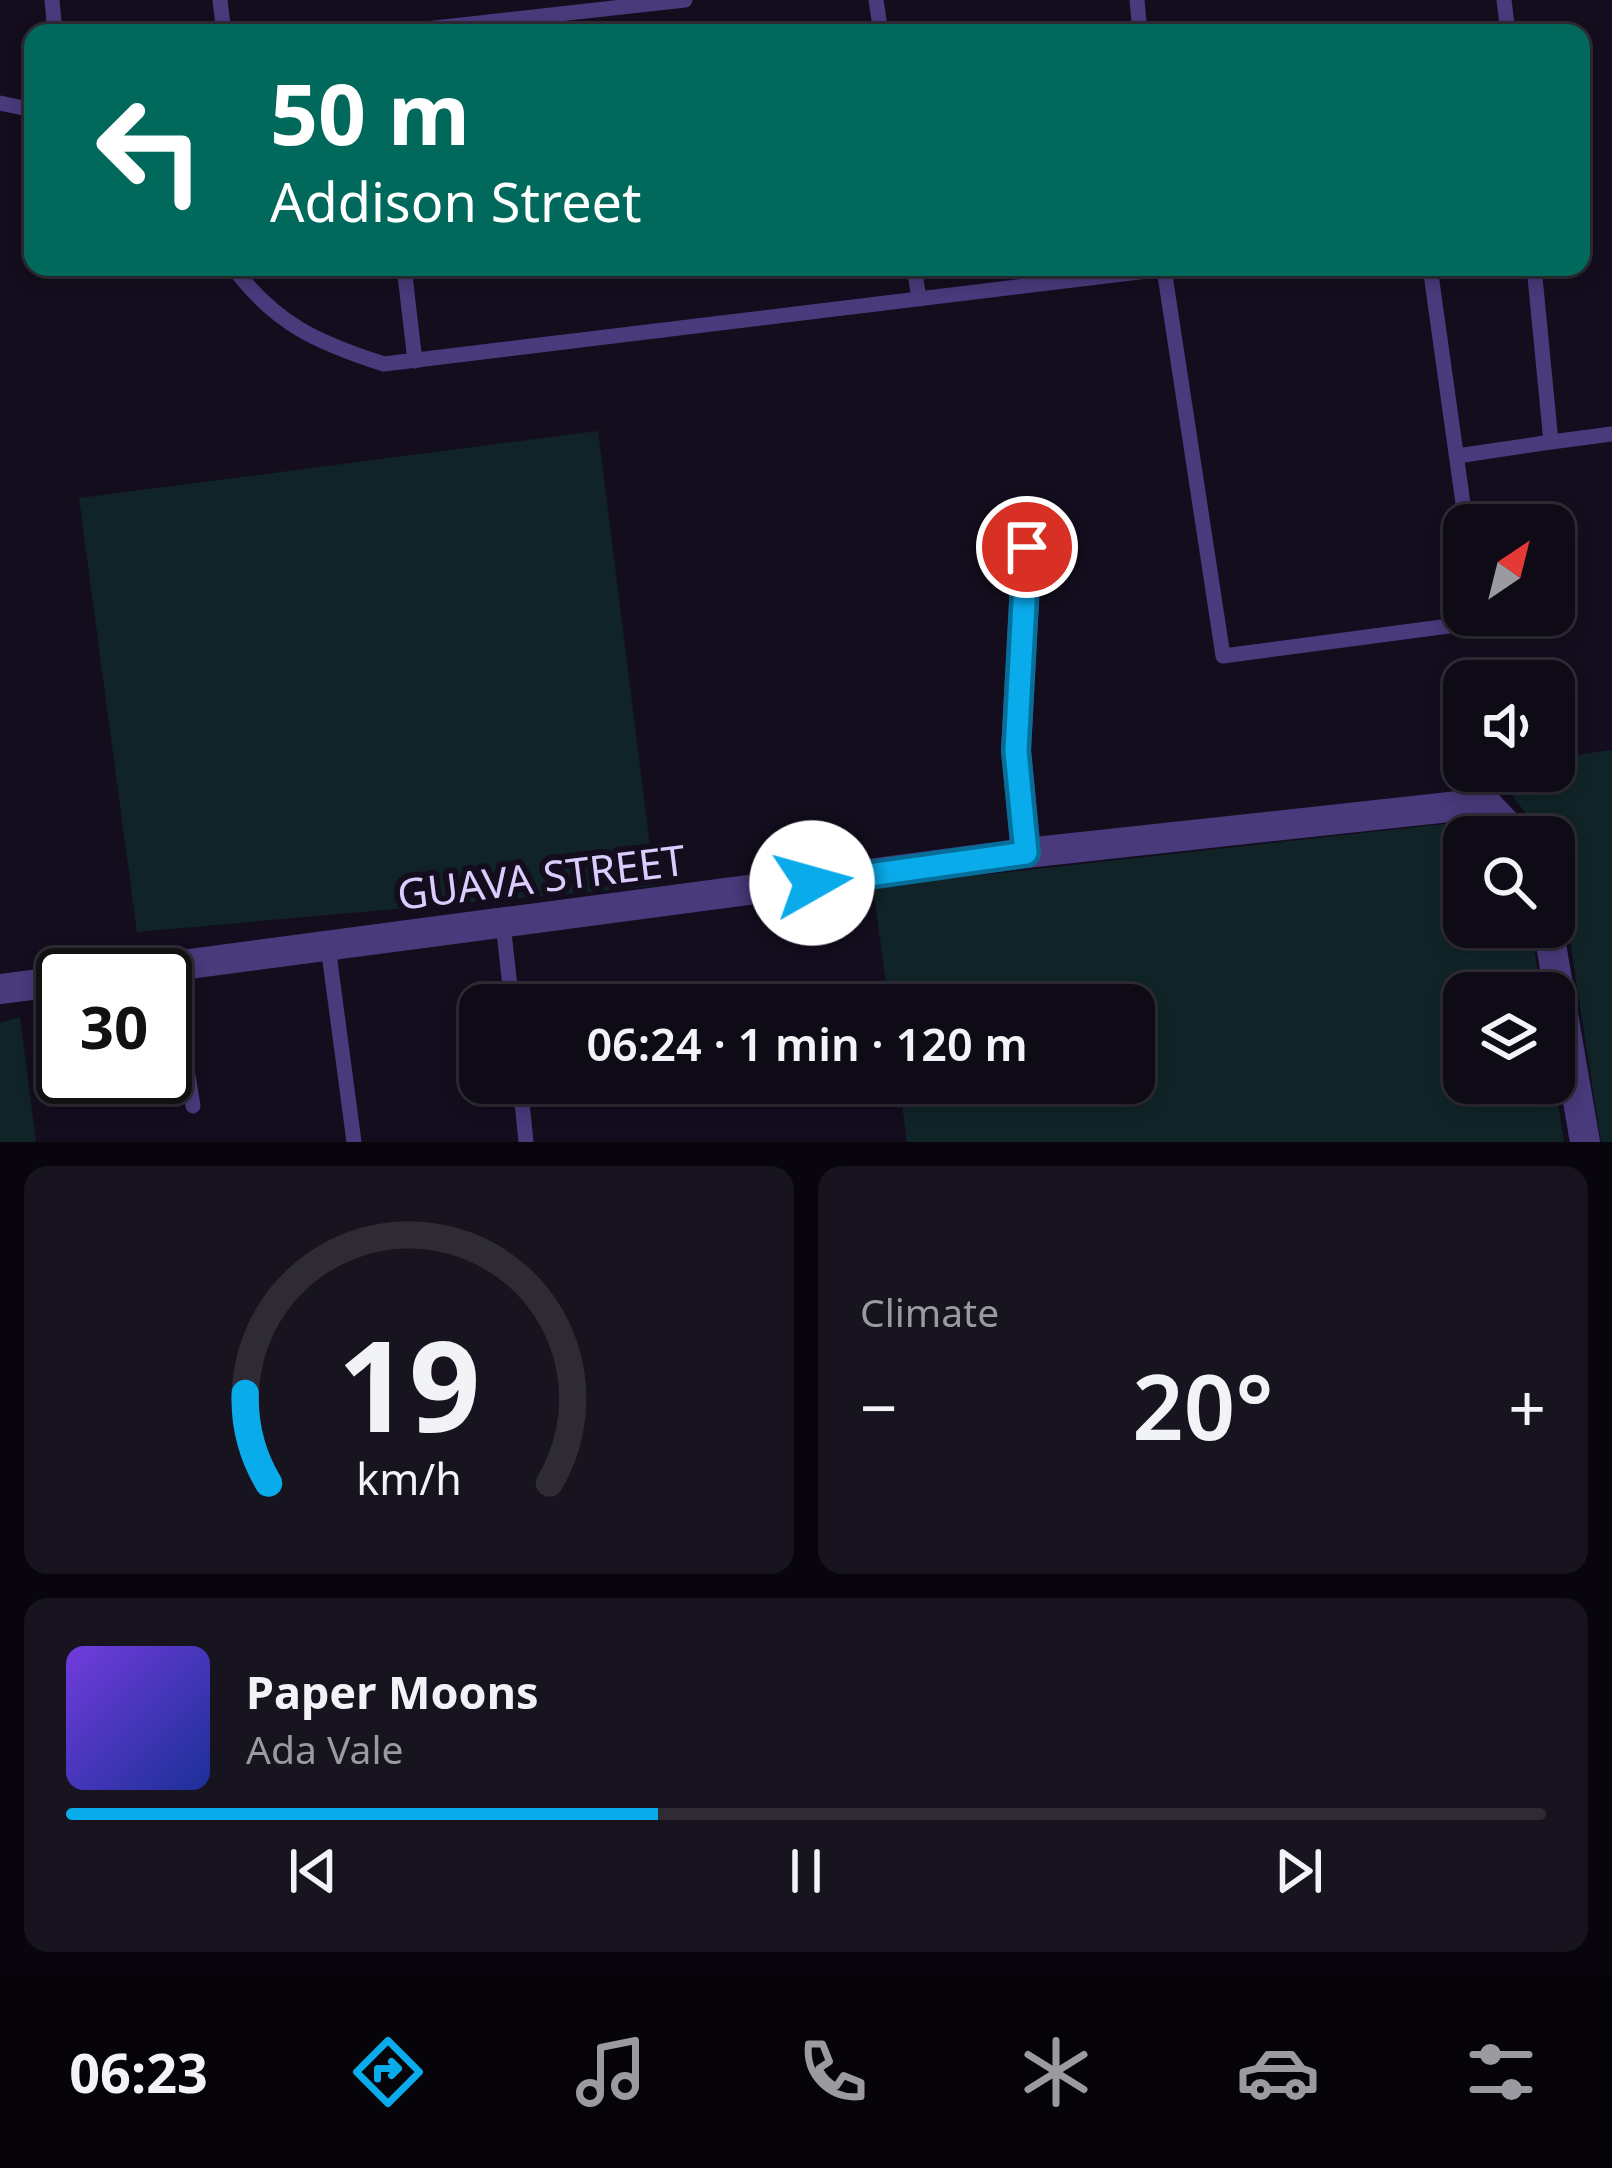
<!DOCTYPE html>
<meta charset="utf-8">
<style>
:root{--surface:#0e0a16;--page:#17131f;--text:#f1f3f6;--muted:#9b9aa1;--line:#2e2b35;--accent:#0aabeb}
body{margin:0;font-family:"Noto Sans",sans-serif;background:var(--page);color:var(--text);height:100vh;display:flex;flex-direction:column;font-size:45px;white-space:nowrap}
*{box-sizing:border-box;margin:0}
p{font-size:39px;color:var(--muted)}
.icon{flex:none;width:66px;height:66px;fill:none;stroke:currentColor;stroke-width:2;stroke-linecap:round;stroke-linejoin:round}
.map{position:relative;height:1142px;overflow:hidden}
.side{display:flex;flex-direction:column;gap:24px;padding:24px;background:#08060c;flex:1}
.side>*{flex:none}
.top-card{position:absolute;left:24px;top:24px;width:1566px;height:252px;border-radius:24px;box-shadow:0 6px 18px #0003,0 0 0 3px var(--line);background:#00695c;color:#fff;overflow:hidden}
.needle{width:78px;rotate:35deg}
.buttons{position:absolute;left:1443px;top:504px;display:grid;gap:24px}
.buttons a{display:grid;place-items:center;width:132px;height:132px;border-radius:24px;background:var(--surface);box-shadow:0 6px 18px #0003,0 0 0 3px var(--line);font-size:60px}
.speed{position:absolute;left:36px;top:948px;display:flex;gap:24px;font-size:60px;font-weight:700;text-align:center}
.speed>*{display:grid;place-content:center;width:156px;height:156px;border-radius:50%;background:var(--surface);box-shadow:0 6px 18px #0003,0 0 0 3px var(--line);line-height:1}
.speed .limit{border:6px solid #111;border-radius:18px;background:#fff;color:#111}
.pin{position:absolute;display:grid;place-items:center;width:102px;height:102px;color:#fff;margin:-51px;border:6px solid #fff;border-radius:50%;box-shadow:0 3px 12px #0007}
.me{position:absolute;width:132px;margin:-66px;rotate:83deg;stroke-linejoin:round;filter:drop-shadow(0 0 9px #0008)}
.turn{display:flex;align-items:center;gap:42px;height:252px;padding:0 48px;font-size:54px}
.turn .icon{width:156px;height:156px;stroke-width:2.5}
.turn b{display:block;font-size:84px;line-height:102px}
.big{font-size:90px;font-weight:600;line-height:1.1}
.side .tile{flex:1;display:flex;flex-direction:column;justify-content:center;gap:18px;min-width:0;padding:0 42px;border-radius:24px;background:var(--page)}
.side .dial{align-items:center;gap:0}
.dial svg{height:312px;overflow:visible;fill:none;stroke:var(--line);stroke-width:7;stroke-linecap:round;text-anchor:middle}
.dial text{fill:var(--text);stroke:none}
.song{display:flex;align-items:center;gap:36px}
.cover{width:144px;height:144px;border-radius:18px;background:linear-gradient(135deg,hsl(260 70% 55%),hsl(230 70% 35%))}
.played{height:12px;border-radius:6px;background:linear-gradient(90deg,var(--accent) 40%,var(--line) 40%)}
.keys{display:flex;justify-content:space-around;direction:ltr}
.heat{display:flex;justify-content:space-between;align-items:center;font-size:66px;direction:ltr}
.side .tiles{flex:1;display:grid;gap:24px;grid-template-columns:1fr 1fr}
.tile:last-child{grid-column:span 2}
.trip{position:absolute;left:459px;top:984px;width:696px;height:120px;border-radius:24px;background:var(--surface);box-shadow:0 6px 18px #0003,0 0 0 3px var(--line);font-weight:600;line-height:120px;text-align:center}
.dock{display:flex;height:192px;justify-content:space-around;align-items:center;background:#060409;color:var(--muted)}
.dock .icon{width:84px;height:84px}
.dock .active{color:var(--accent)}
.dock b{font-size:54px;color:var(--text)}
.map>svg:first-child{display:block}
.green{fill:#102428}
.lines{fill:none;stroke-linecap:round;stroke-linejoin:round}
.service{stroke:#483a7b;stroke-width:15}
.minor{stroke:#483a7b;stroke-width:30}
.route-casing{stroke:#066f99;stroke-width:30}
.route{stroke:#0aabeb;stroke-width:21}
.labels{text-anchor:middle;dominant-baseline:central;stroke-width:12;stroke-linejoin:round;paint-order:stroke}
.street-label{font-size:42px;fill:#dbccfd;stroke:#130d1e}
</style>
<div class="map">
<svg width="1612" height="1142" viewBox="0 0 1612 1142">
<rect width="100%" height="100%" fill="#130d1e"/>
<!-- green -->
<path class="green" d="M598,431L655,886L137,932L79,498Z
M1612,750V1142H1601L1554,837H1543L1512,795L1507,771H1554V758Z
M1444,824L1473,826L1487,837H1464V927H1531L1541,993H1464V1083H1554V1076L1564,1142H907L899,1083H1134V1005H889L873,887Z
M20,1017L36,1142H0V1023Z"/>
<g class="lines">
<!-- service -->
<path class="service" d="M52,0L55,33
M220,0L224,33
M876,0L881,33
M1137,0L1140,33
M1504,0L1508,33
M390,33L685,0
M0,103L33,110
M233,267C275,324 318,343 384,364L1164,269L1223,656L1479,622L1478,615
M404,267L415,361
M914,267L919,299
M1430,267L1466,525
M1551,442L1612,434
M1457,456L1551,442L1534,267
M503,923L512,1005
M328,946L354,1142
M170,967L193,1106
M520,1083L526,1142"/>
<!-- minor -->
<path class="minor" d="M1026,853L1016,750L1027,547
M1548,927L1585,1142
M107,975L1026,853L1486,803L1518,837
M0,989L63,981"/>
</g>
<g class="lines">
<!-- route casing -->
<g class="route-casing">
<path id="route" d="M812,883L1026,853L1016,751L1027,547"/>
</g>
<!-- route -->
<use href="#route" class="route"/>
</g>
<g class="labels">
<!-- street labels -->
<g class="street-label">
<text transform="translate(541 876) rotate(-7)">GUAVA STREET</text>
</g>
</g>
</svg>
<div class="buttons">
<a><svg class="needle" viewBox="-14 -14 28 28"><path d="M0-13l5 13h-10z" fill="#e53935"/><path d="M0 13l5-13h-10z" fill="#9b9aa1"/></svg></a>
<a><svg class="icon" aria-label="sound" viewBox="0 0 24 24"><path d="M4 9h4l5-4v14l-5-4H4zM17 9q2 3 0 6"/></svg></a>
<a><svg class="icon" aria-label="search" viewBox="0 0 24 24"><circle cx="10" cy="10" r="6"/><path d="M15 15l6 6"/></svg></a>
<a><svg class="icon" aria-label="layers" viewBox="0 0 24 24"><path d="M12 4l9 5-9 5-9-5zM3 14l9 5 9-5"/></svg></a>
</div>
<div class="speed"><div class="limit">30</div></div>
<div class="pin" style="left:1027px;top:547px;background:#d93025"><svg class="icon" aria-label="arrive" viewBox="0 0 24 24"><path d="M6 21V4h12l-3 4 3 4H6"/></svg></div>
<svg class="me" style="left:812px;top:883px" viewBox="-20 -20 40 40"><circle r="19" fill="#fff"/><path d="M0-13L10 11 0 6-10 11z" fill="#0aabeb"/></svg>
<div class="trip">06:24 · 1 min · 120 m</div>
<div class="top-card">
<div class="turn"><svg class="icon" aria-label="left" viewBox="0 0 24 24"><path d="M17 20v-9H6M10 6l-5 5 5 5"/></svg><div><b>50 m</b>Addison Street</div></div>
</div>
</div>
<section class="side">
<div class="tiles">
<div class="tile dial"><svg viewBox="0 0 100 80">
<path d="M14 69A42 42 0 1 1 86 69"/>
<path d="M14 69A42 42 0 0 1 8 46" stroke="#0aabeb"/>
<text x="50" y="56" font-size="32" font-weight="700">19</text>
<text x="50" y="72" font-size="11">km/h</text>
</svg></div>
<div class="tile"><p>Climate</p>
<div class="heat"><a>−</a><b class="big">20°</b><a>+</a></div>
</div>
<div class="tile">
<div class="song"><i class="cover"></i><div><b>Paper Moons</b><p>Ada Vale</p></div></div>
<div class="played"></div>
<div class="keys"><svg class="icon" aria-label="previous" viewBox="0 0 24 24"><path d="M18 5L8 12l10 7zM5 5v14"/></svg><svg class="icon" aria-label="pause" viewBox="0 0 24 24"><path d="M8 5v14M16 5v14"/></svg><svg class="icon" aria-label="next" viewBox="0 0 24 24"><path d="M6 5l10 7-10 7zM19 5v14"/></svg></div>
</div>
</div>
</section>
<nav class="dock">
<b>06:23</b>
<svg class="icon active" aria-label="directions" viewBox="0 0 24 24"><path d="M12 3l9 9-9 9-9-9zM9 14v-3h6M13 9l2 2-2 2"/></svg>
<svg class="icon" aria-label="music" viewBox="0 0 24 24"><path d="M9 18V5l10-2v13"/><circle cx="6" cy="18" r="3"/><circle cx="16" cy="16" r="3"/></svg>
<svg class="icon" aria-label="phone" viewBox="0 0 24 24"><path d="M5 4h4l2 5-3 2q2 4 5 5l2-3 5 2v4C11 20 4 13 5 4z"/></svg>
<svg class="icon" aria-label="climate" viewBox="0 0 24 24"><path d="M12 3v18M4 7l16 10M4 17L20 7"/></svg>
<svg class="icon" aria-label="car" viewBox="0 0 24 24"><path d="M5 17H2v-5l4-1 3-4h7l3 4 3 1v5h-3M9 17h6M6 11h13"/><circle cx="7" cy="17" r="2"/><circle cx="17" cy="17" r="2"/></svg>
<svg class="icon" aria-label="filters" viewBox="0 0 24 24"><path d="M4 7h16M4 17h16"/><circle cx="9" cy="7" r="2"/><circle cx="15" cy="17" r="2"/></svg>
</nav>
